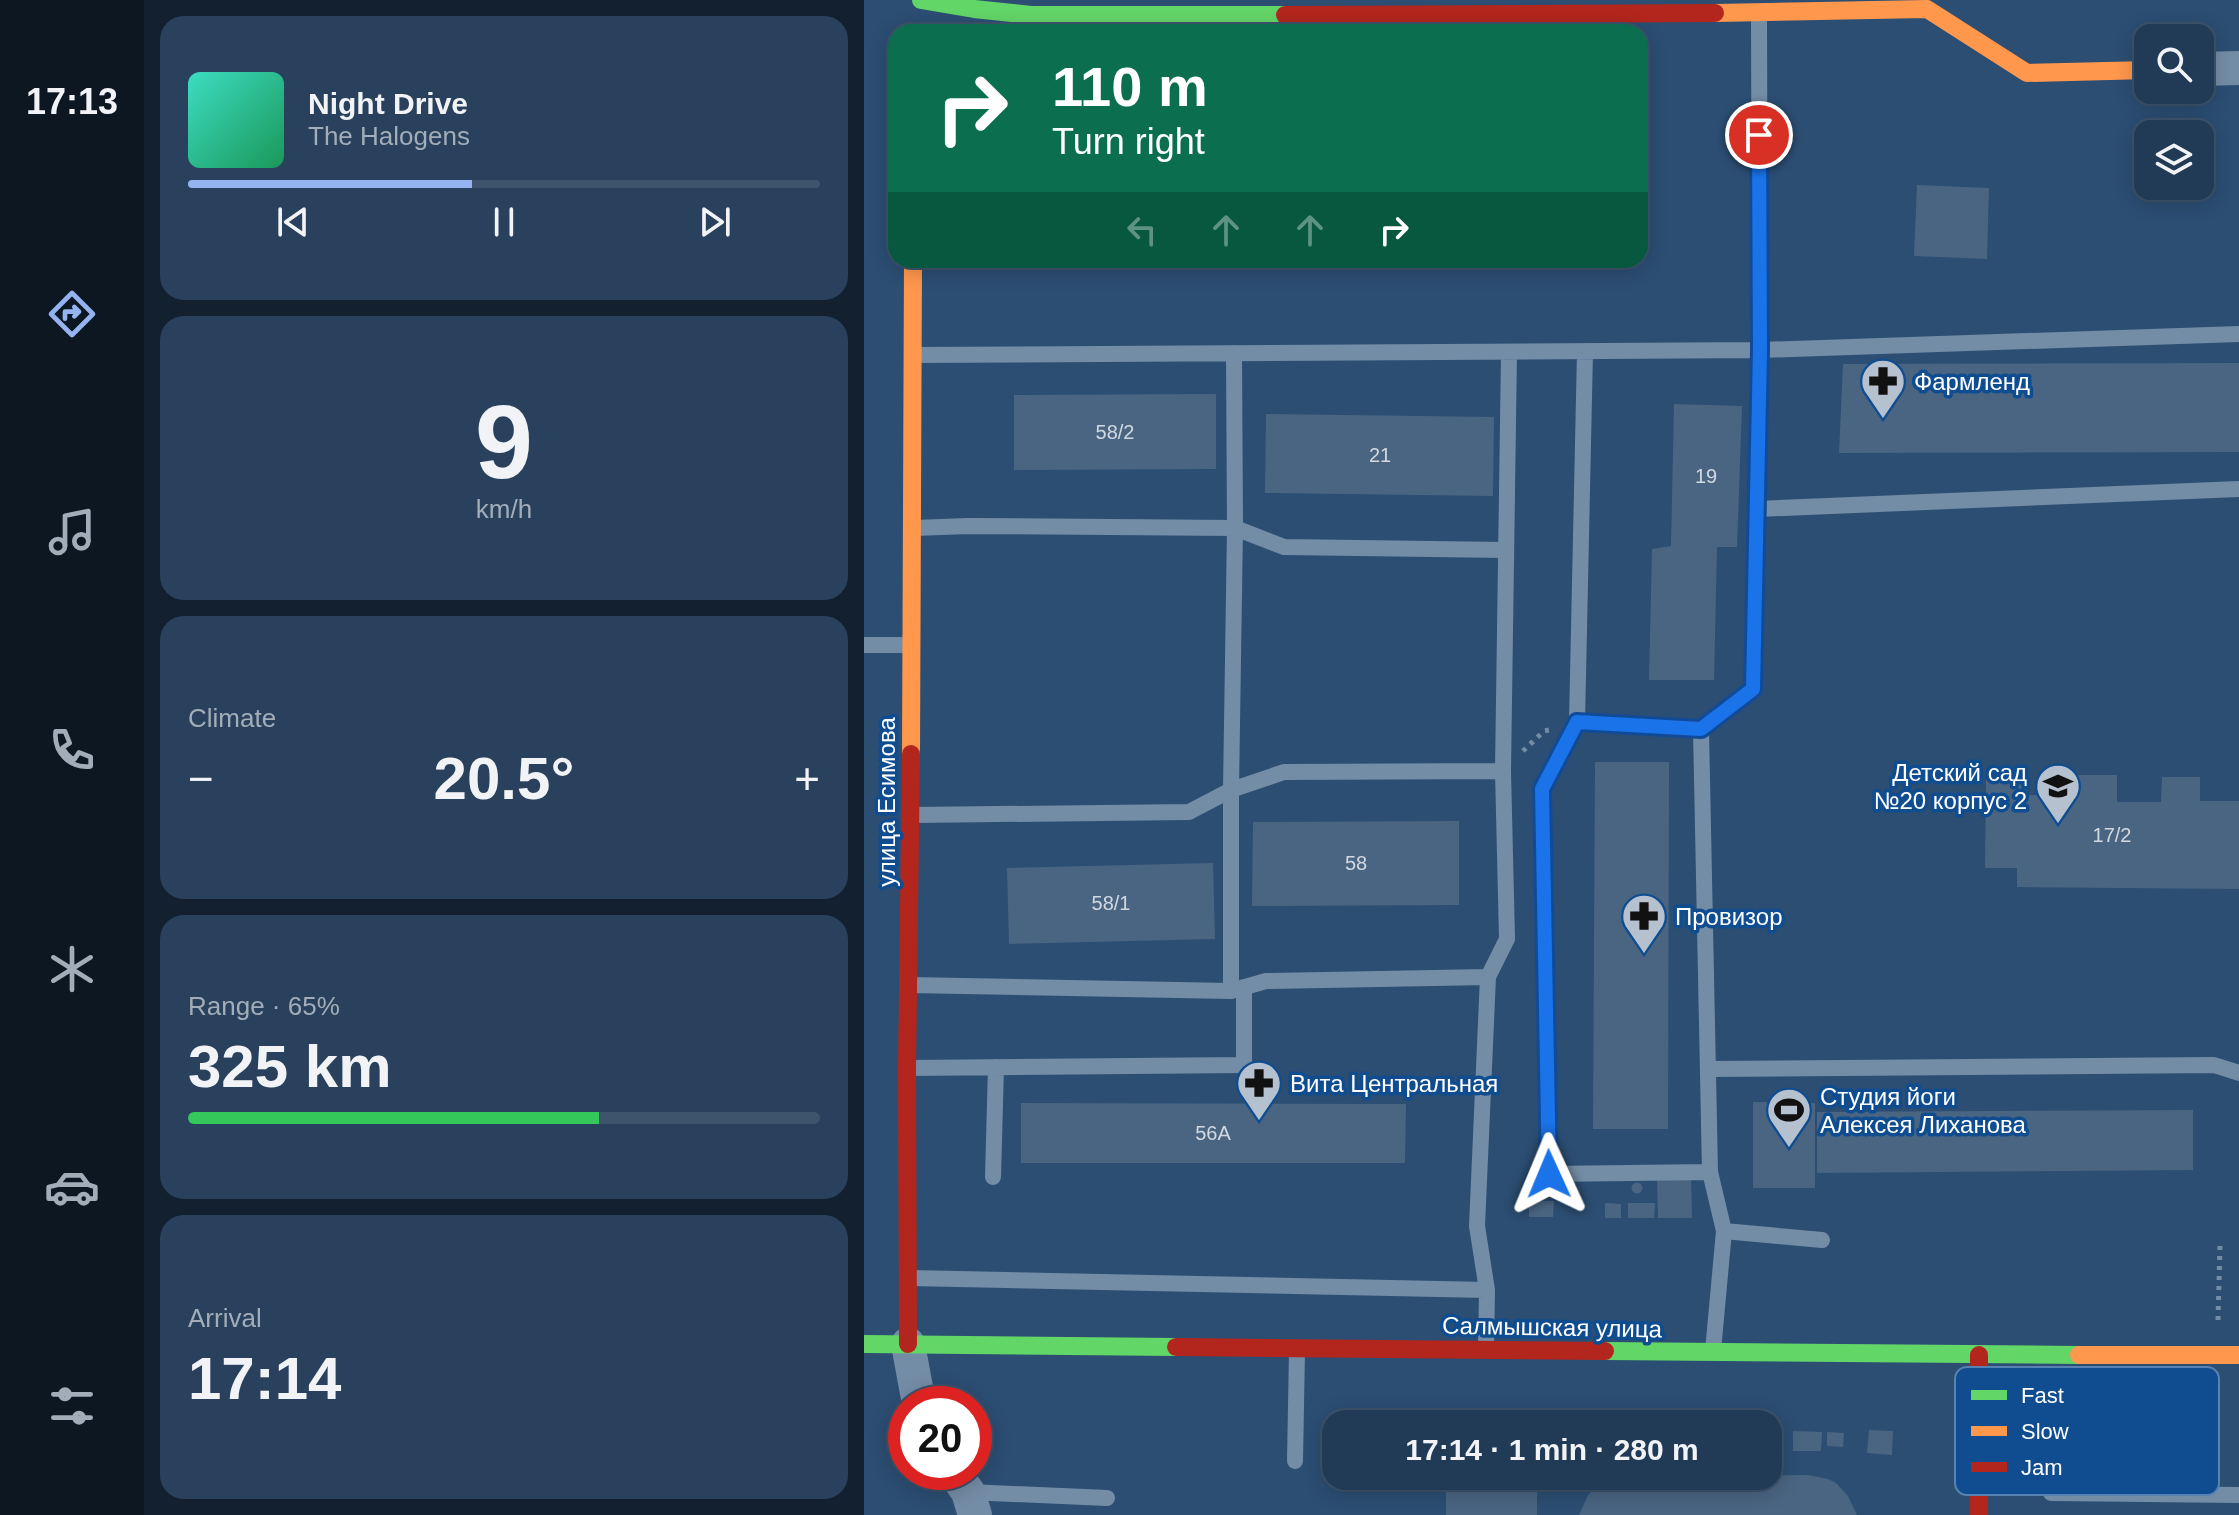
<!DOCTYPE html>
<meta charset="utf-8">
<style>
:root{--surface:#213a56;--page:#29415c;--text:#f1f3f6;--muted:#a2adb9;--line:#3e546c;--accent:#95b2f1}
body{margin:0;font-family:Helvetica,sans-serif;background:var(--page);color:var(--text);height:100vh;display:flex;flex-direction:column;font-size:30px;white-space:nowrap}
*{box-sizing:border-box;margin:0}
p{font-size:26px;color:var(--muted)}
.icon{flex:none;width:44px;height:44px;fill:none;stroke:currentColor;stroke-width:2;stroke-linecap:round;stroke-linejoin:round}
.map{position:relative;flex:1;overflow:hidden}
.panel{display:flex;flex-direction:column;gap:16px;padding:16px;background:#12202f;width:720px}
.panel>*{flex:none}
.hud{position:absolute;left:24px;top:24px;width:760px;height:244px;border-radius:24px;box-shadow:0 4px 20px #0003,0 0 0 2px var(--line);background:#0b6e4f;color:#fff;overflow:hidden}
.fabs{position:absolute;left:1270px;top:24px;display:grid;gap:16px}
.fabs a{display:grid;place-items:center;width:80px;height:80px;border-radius:16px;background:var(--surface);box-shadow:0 4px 20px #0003,0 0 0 2px var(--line);font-size:40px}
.speed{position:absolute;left:24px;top:1386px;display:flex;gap:16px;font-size:40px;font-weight:700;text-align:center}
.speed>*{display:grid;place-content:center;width:104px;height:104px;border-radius:50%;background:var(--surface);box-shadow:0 4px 20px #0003,0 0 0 2px var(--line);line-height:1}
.speed .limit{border:12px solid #d22;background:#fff;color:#111}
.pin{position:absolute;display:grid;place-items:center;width:68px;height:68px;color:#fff;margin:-34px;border:4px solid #fff;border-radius:50%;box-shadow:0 2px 8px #0007}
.me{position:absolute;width:88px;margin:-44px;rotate:359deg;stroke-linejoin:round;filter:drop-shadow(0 0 6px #0008)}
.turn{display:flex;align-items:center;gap:28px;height:168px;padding:0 32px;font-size:36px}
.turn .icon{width:104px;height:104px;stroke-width:2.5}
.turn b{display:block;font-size:56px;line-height:68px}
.lanes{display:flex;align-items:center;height:76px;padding:0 32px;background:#0003;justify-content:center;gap:40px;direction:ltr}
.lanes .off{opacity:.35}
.big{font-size:60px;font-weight:700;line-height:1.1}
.panel .card{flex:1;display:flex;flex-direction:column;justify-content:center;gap:12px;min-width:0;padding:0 28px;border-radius:24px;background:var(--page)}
.panel .dial{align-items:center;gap:0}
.dial b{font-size:104px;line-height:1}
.song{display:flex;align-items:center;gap:24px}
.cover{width:96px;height:96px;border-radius:12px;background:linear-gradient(135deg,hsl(170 70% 55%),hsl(150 70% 35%))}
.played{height:8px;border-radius:4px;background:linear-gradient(90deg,var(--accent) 45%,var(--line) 45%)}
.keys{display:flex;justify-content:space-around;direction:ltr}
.heat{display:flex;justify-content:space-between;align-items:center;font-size:44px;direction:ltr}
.charge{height:12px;border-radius:6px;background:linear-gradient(90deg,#34c759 65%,var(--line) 0)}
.trip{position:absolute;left:458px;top:1410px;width:460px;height:80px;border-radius:24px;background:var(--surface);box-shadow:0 4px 20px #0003,0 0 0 2px var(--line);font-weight:700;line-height:80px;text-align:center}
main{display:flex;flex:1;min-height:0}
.tabs{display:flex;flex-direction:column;width:144px;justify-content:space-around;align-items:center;background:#0d1722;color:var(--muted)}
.tabs .icon{width:56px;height:56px}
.tabs .current{color:var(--accent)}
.tabs b{font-size:36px;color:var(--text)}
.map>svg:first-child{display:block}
.building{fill:#4a6582}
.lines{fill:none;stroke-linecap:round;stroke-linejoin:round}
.path{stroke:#748da6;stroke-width:5;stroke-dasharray:4 6;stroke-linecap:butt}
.lane{stroke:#748da6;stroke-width:16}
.street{stroke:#748da6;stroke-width:34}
.fast{stroke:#63d668;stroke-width:18}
.slow{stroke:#ff974d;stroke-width:18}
.jam{stroke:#b3261e;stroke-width:18}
.route-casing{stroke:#114b97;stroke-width:20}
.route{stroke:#1a73e8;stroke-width:14}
.labels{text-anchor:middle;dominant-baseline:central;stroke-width:7;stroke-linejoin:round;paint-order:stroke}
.number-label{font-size:20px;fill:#d2d8e0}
.poi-label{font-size:24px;fill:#fff;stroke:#0f4d90;text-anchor:start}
.street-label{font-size:24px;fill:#fff;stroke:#0f4d90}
.key{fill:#0f4d90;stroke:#5782b1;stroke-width:2}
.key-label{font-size:22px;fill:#fff}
</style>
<main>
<nav class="tabs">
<b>17:13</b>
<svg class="icon current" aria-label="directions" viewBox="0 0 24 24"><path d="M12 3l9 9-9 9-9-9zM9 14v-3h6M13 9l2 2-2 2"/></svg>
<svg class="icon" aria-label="music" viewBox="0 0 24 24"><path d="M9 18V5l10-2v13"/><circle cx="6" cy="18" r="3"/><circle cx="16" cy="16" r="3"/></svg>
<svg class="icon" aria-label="phone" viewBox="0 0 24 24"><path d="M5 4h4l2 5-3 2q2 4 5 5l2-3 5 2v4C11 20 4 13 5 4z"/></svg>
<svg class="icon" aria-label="climate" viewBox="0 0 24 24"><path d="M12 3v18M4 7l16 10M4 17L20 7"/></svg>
<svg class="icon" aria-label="car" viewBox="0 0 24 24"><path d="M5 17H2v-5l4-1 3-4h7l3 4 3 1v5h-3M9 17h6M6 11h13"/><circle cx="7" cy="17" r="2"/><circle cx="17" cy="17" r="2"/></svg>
<svg class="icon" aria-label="filters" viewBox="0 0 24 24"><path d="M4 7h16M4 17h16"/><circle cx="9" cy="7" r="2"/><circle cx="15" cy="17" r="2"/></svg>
</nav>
<section class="panel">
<div class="card">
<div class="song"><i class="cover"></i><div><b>Night Drive</b><p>The Halogens</p></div></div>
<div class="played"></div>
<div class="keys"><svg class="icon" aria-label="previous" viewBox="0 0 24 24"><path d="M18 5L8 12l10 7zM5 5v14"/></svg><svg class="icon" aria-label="pause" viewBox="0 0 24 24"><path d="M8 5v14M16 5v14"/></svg><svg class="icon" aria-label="next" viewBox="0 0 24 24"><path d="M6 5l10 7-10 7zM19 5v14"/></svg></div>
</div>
<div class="card dial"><b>9</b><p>km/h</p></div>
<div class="card"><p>Climate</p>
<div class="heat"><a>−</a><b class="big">20.5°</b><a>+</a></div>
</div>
<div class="card"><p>Range · 65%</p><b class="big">325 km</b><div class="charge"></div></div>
<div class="card"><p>Arrival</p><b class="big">17:14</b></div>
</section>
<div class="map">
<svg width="1375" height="1515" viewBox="0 0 1375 1515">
<rect width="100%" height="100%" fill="#2c4e73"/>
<!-- building -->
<path class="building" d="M1053,185L1125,188L1123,259L1050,256Z
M1375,363V452L975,453L979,364Z
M352,394V469L150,470V395Z
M810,404L878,406L873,547H853L850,680H785L788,549L807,546Z
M402,414L630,417L629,496L401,493Z
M731,762H805L804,1129H729Z
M1209,775H1253V802H1297L1298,777H1336V801H1375V889L1153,887V868H1121L1122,776H1164L1163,795L1209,796Z
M595,821V905L388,906L389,822Z
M349,863L351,939L145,944L143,868Z
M889,1102L951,1103V1188H889Z
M157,1103L542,1104L541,1163H157Z
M1329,1110V1170L953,1173V1112Z
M793,1176H827L828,1218H794Z
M767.5 1188a5.5 5.5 0 1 1 11 0a5.5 5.5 0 1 1-11 0Z
M665,1201H690L689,1217H665Z
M741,1203L757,1204V1218H741Z
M764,1203H791L790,1218H764Z
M1005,1430L1029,1431L1028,1455L1003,1453Z
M929,1431L958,1432L957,1451H929Z
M963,1432L980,1433L979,1447L963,1446Z
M944,1475L964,1479L972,1483L984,1496L993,1515H715L724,1495L734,1486L756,1476Z
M582,1484H673V1515H582Z"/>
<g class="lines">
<!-- path -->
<path class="path" d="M659,751L680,731L685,730
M1354,1320L1356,1245
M1212,1433V1472
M1350,1433L1351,1390"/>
<!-- lane -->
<path class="lane" d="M721,351L713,722L837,729
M50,355L896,350L895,15
M893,509L1375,489
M50,528L104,526L371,528L420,547L641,550
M0,645H46
M713,722L678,789L685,1174L846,1172
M49,815L325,812L367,790L371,528L370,353
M45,985L367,991L402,981L624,977L643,939L639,771L645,352
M367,991V790L420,772L639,771
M45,1068L380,1065V987
M844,1069L1350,1065L1375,1073
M129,1177L132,1067
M860,1231L958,1240
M45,1278L623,1290
M622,1350L623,1290L613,1226L624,977
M849,1351L860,1231L846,1172L837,729L889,689L896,350L1375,334
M431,1461L433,1350
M104,1492L243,1498
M1187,1493L1375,1495"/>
<!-- street -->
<path class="street" d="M1336,69L1375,68
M44,1344L55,1404
M90,1472L104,1492L111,1515"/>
<!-- fast -->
<path class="fast" d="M57,0L110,9L167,15H421
M0,1344L312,1347
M741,1351L1215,1355"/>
<!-- slow -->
<path class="slow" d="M851,13L1063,9L1163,73L1284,70
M47,754L49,260
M1215,1355H1375"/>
<!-- jam -->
<path class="jam" d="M421,15L851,13
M44,1344L43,1068L47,754
M312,1347L741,1351
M1115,1355V1515"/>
</g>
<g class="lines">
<!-- route casing -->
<g class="route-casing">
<path id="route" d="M685,1174L678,789L713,722L837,729L889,689L896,350L895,135"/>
</g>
<!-- route -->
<use href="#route" class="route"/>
</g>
<!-- icons -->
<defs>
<g id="pharmacy-pin" transform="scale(2.3)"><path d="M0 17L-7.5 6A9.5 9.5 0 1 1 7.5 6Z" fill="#b5c1ce" stroke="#0f4d90"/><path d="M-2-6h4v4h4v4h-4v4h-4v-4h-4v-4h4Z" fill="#111"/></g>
<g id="school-pin" transform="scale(2.3)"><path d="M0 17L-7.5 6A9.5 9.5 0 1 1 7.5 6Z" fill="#b5c1ce" stroke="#0f4d90"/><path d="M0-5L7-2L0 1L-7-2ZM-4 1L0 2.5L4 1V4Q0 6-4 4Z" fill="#111"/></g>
<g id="stadium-pin" transform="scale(2.3)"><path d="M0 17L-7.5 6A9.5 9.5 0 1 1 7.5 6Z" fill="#b5c1ce" stroke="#0f4d90"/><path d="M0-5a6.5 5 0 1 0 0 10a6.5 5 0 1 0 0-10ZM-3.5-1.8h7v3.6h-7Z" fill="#111"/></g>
</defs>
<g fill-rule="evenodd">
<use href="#pharmacy-pin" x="1019" y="381"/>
<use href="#school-pin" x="1194" y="786"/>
<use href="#pharmacy-pin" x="780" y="916"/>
<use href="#pharmacy-pin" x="395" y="1083"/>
<use href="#stadium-pin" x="925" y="1110"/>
</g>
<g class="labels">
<!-- number labels -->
<g class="number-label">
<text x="251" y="432">58/2</text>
<text x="516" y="455">21</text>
<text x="842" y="476">19</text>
<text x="1248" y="835">17/2</text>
<text x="492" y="863">58</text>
<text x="247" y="903">58/1</text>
<text x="349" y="1133">56А</text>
</g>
<!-- poi labels -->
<g class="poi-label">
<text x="1050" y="381">Фармленд</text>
<text x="1163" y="772" text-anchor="end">Детский сад<tspan x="1163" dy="28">№20 корпус 2</tspan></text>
<text x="811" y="916">Провизор</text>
<text x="426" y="1083">Вита Центральная</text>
<text x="956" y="1096">Студия йоги<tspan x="956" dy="28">Алексея Лиханова</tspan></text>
</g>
<!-- street labels -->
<g class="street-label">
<text transform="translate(22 802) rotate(-90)">улица Есимова</text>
<text transform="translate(688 1327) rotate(1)">Салмышская улица</text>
</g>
</g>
<!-- legend -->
<rect x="1091" y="1367" width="264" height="128" rx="12" class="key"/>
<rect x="1107" y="1390" width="36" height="10" fill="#63d668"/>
<rect x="1107" y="1426" width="36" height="10" fill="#ff974d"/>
<rect x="1107" y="1462" width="36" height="10" fill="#b3261e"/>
<g class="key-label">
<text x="1157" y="1403">Fast</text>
<text x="1157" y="1439">Slow</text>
<text x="1157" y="1475">Jam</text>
</g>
</svg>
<div class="fabs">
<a><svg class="icon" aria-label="search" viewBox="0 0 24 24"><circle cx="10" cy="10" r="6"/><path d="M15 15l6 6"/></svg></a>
<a><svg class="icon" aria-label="layers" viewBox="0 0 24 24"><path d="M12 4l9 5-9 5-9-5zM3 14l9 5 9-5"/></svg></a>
</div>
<div class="speed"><div class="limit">20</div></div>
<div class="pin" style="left:895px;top:135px;background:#d93025"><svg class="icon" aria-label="arrive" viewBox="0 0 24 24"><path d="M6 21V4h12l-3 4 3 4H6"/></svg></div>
<svg class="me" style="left:685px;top:1174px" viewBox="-20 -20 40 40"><path d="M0-17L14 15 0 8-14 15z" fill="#1a73e8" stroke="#fff" stroke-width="4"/></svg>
<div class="trip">17:14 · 1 min · 280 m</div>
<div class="hud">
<div class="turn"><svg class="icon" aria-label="right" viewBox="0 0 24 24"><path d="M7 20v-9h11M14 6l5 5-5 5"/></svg><div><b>110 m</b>Turn right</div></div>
<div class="lanes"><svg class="icon off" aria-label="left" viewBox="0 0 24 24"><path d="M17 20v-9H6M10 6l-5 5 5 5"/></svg><svg class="icon off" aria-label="ahead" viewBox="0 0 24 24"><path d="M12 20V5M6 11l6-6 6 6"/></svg><svg class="icon off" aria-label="ahead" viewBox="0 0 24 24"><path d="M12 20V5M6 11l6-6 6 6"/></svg><svg class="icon" aria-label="right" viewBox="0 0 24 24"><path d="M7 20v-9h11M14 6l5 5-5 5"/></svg></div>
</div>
</div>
</main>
